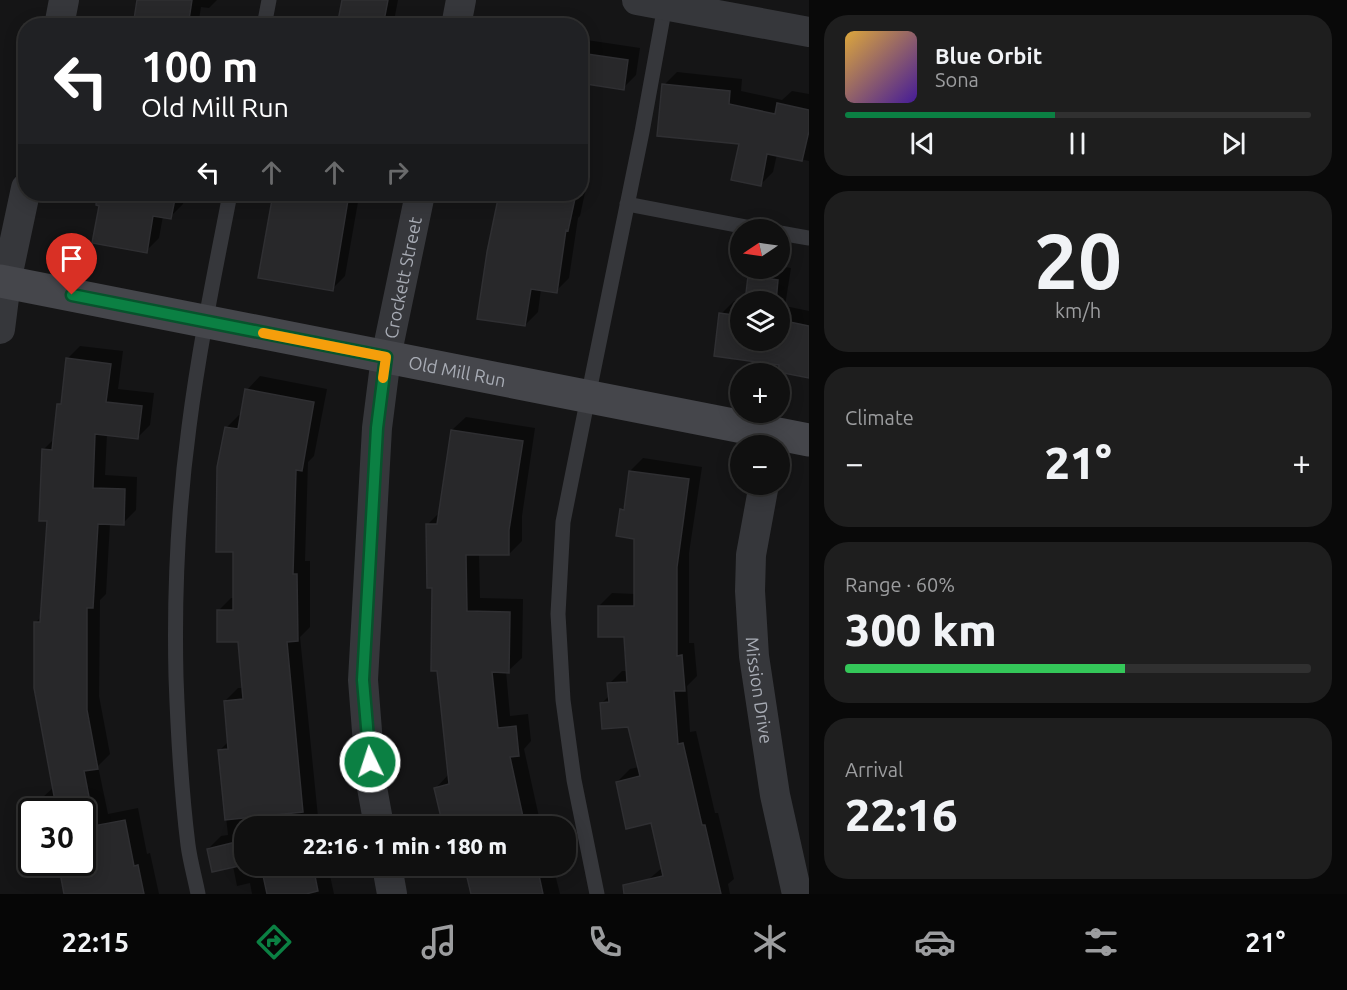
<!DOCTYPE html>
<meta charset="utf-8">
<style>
:root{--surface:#101010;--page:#1e1e1e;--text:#f1f3f6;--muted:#9c9d9f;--line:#303030;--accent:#0b8043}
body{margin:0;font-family:Ubuntu,sans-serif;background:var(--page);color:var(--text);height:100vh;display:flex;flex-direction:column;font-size:22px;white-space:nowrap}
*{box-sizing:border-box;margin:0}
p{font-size:20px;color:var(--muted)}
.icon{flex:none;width:33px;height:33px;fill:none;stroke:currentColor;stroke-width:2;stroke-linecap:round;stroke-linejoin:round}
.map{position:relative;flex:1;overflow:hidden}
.side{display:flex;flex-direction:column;gap:15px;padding:15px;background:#090909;width:538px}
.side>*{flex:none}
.hud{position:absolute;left:18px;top:18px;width:570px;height:183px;border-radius:24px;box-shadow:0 3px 15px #0003,0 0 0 2px var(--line);background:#202124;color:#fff;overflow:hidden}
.needle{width:39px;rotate:257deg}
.controls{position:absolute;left:730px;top:219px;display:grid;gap:12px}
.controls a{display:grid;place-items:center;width:60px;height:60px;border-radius:50%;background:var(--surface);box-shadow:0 3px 15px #0003,0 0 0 2px var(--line);font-size:30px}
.speed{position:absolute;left:18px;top:798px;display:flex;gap:12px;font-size:30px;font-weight:700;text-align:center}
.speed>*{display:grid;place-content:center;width:78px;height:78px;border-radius:50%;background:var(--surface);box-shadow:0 3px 15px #0003,0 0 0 2px var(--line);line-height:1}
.speed .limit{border:3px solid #111;border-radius:9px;background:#fff;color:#111}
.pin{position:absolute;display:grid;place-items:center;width:51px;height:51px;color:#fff;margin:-62px -26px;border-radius:50% 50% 50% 0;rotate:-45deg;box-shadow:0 0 6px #0007}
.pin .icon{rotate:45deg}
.me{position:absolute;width:66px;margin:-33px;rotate:356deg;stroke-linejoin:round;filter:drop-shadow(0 0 4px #0008)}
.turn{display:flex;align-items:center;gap:21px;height:126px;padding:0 24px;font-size:27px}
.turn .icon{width:78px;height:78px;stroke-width:2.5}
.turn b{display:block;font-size:42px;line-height:51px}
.lanes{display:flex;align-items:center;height:57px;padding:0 24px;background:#0003;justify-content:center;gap:30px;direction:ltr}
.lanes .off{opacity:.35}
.big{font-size:45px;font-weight:800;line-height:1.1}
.side .card{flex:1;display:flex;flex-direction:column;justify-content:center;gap:9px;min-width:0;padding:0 21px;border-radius:24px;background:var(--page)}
.side .dial{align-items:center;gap:0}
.dial b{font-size:78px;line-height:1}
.song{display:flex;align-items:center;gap:18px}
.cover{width:72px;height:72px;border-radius:9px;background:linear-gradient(135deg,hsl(40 70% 55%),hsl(260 70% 35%))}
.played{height:6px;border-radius:3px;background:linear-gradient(90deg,var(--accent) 45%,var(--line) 45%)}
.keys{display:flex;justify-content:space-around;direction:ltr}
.heat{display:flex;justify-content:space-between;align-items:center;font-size:33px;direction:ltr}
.charge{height:9px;border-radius:4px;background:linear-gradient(90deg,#34c759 60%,var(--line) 0)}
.trip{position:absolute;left:234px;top:816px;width:342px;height:60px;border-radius:24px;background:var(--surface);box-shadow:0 3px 15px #0003,0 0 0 2px var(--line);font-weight:800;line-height:60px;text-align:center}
.tab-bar{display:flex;height:96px;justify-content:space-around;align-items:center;background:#060606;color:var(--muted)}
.tab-bar .icon{width:42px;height:42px}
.tab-bar .active{color:var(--accent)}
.tab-bar b{font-size:27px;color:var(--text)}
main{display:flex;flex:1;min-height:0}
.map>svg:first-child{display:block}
.shadow{fill:#0007}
.building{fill:#28282a;stroke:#2f2f32;stroke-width:1.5}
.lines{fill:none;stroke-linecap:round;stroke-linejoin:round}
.lane{stroke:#36373b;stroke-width:15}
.street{stroke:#36373b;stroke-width:30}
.secondary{stroke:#45464b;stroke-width:33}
.route-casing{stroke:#07532c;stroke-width:15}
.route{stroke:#0b8043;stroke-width:10}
.slow{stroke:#f59e0b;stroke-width:10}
.labels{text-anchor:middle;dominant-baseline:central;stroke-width:6;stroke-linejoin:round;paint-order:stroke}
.street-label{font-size:18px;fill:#a8acb5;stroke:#101011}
</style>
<main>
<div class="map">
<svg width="809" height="894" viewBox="0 0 809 894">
<rect width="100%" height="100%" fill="#151516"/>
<!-- shadow -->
<path class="shadow" d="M139,0H217L209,8L201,7L198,26H134Z
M343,0H398L393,26H338Z
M580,39L640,48L636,75L623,88L580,82Z
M677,72L742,79L741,91L782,100L792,91L809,94V161L777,154L773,172L760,185L741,143L664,85Z
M580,167L590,169L580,216L578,218L569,278L556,291L541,289L538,312L525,325L488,252L500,194H580Z
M103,194H185L183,204L170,217L163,216L159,238L146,251L94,242Z
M273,194H366L358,202L345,276L332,289L260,277Z
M780,266L791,268L785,306L809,311V377L781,364L715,355L721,314L734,301L741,302V340H780V302H746L749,277L758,268H780Z
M80,346L123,351L118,389L154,393L150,425L137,438L107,434L105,475L137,477L136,510L123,523H110L106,594L100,600L99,696L110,754L98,766L108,814L138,808L147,854L150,853L159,894H66L59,863L55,864L54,862H82V812H47L43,797L54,787L36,622L42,616L49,520L43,450L55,438L59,405L62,401L67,359Z
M260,376L327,389L314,456L308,462L305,561H310V627L300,637L318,817L320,826H244V866H328L334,894H252L250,883L237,886L233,866L208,849L221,836L228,835L219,751L229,741L225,701L238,688H244L239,640L218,611L231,598H234V551L226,428L239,415H242L247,390Z
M466,417L535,428L522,516V541L509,554H479L480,598L523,599L522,658L508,671H506L510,716L528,714L531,741L524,749L541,826H444L436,788L449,774L434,586L427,525L440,512L452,430Z
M643,458L702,467L689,553V643H694L697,676L687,686L690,732L696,731L715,813H718L734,879L728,884L730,894H651L648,880L663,867L652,821L617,782L630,769L639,767L630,726L602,703L610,695L609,684L622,671H628L626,636L599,606L612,593L635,594L636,537L621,510L626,505L630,471Z
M466,866H553L560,894H473Z"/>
<!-- building -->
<path class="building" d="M137,0H192L188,26H133Z
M342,0H388L383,26H337Z
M580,53L628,60L624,90L580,83Z
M662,84L730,91L729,104L775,114L777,103L809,110V131L802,161L767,154L761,186L731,180L739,144L657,136Z
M97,194H176L171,219L153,216L147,253L92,243L99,206L96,205Z
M273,194H349L333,291L258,278Z
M499,194H576L568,231L566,230L557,293L531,289L525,326L477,319L487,252Z
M748,276L778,280L776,302H745Z
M719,313L741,316V340H780V320L809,326V378L778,372L779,365L714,356Z
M66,358L111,364L106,402L142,406L138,439L95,434L93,488L125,489L124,525L98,524L93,608H87V710L98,769L84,771L92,812H57L34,688V622H40L47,521H39L42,449L52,450L57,404H61Z
M245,389L314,402L302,471L296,470L293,574H297L298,641L287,642L303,812L225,820L218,750L228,749L224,701L243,699L238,642H217V610H233V552H216L217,467L225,427L238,429Z
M451,430L523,441L509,530V555H466L467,611L510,612L509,673L492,672L498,728L516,726L519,756L510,757L525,826H443L434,788L449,784L437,671H431L432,588H427L426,524H437Z
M629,471L689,479L677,567V656L682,655L685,691H674L678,744L683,743L702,825H705L721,894H624L623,885L663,876L651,823L626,829L616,782L640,776L628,727L602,729L600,703L609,702L607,683L627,682L624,637H598V606H634V539L616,536L620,509L624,510Z
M125,820L134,866L138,865L144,894H64L58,862H82V828Z
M244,840V865L212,872L207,849Z
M261,866H313L318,891L306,894H267Z
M481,866H537L543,894H471L465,869Z"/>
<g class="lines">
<!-- lane -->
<path class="lane" d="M264,26L269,0
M627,204L762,230
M780,233L809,238
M198,894C195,878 190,861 188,845C181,789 178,733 176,677C174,594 178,509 189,427C199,348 215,271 230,194
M597,894L574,780L563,700L558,614L563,522L588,397L642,132L666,0"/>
<!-- street -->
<g class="street">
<path d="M637,0L809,32"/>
<path d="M59,26L64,0"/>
<path d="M456,26L461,0"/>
<path d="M0,329L6,282L26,188"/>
<path id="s1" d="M764,484L751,555L750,591L754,656L775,795L797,894"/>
<path id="s2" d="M379,826L371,782L363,680L377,428L386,357L420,194"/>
<path d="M387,866L392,894"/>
</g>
<!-- secondary -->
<path class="secondary" id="s3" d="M0,281L809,440"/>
</g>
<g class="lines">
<!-- route casing -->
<g class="route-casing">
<path id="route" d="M72,295L386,357L377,428L363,680L370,762"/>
</g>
<!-- route -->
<use href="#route" class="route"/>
<!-- slow -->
<path class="slow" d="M263,333L386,357L383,378"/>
</g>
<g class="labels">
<!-- street labels -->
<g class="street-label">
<text stroke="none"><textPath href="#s2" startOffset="552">Crockett Street</textPath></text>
<text stroke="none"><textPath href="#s3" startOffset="466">Old Mill Run</textPath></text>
<text stroke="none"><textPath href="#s1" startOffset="208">Mission Drive</textPath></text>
</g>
</g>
</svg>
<div class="controls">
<a><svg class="needle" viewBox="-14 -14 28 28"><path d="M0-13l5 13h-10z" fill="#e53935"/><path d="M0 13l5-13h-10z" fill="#9c9d9f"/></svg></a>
<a><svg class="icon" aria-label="layers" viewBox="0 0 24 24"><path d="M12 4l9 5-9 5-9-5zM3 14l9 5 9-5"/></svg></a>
<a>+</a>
<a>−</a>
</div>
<div class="speed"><div class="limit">30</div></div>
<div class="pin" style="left:72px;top:295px;background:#d93025"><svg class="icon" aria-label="arrive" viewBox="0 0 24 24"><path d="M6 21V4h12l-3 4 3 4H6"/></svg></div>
<svg class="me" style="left:370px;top:762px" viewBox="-20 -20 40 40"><circle r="17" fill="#0b8043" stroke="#fff" stroke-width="3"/><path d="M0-11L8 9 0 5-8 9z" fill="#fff"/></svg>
<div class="trip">22:16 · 1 min · 180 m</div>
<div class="hud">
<div class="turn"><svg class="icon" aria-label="left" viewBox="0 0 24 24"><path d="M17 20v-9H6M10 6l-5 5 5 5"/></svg><div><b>100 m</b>Old Mill Run</div></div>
<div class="lanes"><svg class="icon" aria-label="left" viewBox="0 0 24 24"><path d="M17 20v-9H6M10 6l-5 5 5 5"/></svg><svg class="icon off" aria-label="ahead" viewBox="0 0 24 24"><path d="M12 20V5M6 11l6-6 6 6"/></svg><svg class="icon off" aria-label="ahead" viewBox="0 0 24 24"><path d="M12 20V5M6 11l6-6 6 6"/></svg><svg class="icon off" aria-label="right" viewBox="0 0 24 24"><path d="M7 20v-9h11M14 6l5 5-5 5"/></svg></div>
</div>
</div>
<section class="side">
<div class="card">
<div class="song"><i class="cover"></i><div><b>Blue Orbit</b><p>Sona</p></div></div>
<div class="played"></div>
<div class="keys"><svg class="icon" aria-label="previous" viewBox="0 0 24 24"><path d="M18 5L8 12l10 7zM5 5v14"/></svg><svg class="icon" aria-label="pause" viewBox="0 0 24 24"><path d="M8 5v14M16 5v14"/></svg><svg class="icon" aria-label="next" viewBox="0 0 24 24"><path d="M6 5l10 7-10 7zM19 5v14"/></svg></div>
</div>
<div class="card dial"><b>20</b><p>km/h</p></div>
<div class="card"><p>Climate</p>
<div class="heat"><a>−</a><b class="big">21°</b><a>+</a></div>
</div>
<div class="card"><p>Range · 60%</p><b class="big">300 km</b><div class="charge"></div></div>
<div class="card"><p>Arrival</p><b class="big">22:16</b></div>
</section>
</main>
<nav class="tab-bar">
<b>22:15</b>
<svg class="icon active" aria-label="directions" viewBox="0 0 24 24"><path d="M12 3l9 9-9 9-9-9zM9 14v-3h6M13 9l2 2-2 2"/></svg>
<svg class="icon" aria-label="music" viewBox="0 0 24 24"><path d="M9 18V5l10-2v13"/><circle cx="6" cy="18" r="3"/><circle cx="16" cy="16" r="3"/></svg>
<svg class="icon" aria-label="phone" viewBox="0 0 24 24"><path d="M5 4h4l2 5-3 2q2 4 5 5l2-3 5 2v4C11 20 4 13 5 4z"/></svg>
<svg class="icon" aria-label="climate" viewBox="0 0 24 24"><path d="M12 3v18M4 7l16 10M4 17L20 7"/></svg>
<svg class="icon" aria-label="car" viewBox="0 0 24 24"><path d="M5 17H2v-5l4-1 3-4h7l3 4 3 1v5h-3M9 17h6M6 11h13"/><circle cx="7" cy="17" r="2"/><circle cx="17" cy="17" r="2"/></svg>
<svg class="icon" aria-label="filters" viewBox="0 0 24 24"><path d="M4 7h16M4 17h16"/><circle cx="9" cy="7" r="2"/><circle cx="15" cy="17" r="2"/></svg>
<b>21°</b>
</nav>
